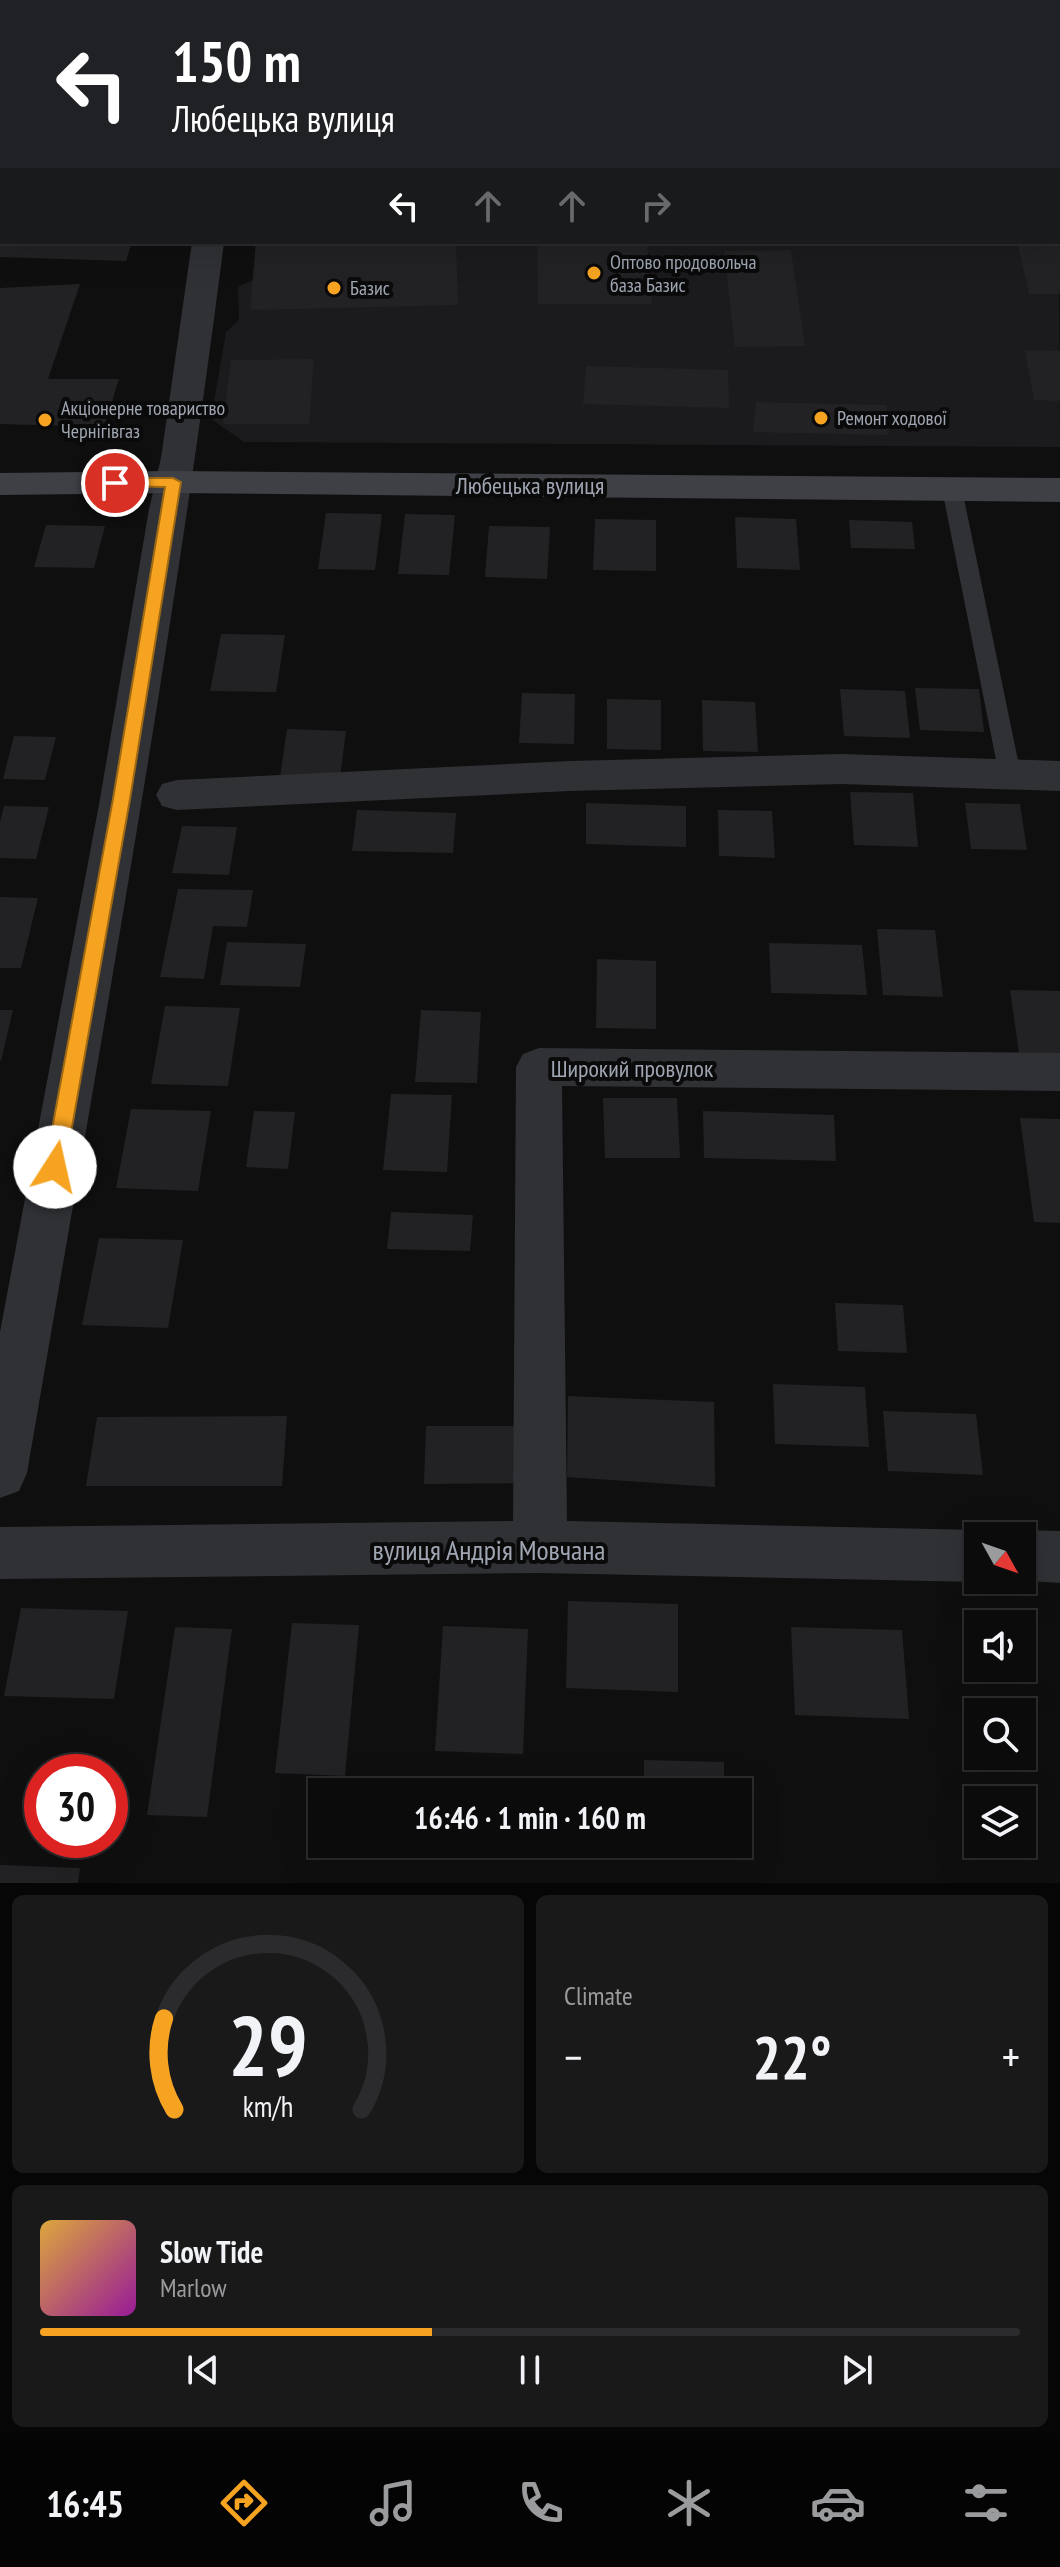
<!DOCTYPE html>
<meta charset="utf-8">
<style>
:root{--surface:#0b0b0c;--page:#19191a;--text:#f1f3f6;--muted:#9a9b9d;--line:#2b2b2d;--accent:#f6a321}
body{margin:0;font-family:"PT Sans Narrow",sans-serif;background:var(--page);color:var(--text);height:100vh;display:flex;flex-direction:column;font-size:30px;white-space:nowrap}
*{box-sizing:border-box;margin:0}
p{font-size:26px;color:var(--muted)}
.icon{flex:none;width:44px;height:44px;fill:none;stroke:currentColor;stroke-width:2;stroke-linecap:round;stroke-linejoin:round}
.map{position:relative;height:1883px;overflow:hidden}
.details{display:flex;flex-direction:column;gap:12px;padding:12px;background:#060607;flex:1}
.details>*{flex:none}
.banner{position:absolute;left:0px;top:0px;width:1060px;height:244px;box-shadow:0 8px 32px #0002,0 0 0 2px var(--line);background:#202124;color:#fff;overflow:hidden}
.needle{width:52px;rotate:130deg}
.controls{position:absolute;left:964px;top:1522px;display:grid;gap:16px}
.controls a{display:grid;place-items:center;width:72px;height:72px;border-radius:0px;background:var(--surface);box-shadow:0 8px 32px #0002,0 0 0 2px var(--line);font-size:40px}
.speed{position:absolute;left:24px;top:1754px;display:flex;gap:16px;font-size:40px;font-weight:700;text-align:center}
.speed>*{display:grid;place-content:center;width:104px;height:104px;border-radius:50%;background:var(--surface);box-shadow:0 8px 32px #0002,0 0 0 2px var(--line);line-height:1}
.speed .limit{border:12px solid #d22;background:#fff;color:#111}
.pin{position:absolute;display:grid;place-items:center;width:68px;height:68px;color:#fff;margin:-34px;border:4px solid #fff;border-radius:50%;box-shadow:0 2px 8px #0007}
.me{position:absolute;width:88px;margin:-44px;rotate:10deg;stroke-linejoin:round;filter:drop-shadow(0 0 6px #0008)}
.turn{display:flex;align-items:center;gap:28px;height:168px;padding:0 40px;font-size:36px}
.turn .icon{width:104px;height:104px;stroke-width:2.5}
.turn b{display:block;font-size:56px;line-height:68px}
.lanes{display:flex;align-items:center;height:76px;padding:0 40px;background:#0003;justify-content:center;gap:40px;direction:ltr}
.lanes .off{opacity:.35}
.big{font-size:60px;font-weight:700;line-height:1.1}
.details .tile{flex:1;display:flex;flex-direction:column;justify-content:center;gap:12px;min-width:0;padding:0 28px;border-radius:12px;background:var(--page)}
.details .dial{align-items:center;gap:0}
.dial svg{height:208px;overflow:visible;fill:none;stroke:var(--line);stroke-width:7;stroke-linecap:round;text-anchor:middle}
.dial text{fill:var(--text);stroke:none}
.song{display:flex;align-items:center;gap:24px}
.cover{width:96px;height:96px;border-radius:12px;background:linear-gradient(135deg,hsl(40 70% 55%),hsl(300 70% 35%))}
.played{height:8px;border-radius:4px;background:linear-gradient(90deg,var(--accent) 40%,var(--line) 40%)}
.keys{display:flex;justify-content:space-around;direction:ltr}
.heat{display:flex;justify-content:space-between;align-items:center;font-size:44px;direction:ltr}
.details .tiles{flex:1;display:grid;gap:12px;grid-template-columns:1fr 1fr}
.tile:last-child{grid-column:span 2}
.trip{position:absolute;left:308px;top:1778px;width:444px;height:80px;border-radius:0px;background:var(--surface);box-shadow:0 8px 32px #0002,0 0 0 2px var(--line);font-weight:700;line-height:80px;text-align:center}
.menu{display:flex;height:128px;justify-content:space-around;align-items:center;background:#040405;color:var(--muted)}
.menu .icon{width:56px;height:56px}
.menu .active{color:var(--accent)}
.menu b{font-size:36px;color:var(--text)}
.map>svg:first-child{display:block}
.built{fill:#1b1b1d}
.building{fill:#222224}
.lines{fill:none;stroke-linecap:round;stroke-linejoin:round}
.lane{fill:#303135;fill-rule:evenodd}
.street{fill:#303135;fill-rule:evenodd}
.secondary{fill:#3e4045;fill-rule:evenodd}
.route{fill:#f6a321;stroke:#a06a15;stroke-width:2}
.poi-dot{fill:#f6a321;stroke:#0a0a0b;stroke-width:3}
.labels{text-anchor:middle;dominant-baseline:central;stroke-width:8;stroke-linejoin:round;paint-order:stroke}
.far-poi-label{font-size:20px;fill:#9fa6b2;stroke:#0a0a0b;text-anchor:start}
.street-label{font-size:24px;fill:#9fa6b2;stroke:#0a0a0b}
.near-street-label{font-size:28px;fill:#9fa6b2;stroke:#0a0a0b}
</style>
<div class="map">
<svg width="1060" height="1883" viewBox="0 0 1060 1883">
<rect width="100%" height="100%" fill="#0f0f10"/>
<!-- built -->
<path class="built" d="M1058,28L1060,447L244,442L211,419L226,332L239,320L238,287L253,280L256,242H1058Z"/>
<!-- building -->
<path class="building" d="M0,242H132L126,261L0,257Z
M256,242H456L458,305L250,310Z
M537,242H647L652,304H538Z
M1017,242H1060V294H1029Z
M791,250L805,346L735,347L724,251Z
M80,284L48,379H119L104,427L0,424V288Z
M1025,350L1060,351V401L1034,400Z
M314,359L309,424H223L231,360Z
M586,366L728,370L729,408L583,404Z
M756,402L887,405L889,435L753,432Z
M326,513L382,514L375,570L318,569Z
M405,514L455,515L449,575L398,574Z
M735,517L796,519L800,570L737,568Z
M595,519L656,520V571L593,570Z
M849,520L912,522L915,549L851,548Z
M46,525L105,526L94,568L34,567Z
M489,526L550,527L547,579L485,577Z
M221,634L285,635L276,692L210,691Z
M915,688L979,689L984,732L920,730Z
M840,689L905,691L910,738L844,736Z
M522,693L575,694L574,744L519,743Z
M607,699L661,700V750L607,749Z
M702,700L755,702L758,752L703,751Z
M287,729L346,731L339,785L279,784Z
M14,736L56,737L45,780L3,779Z
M850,792L913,793L918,847L854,845Z
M586,803L686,806V847L586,844Z
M965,803L1020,804L1027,850L971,849Z
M4,806L49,807L36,859L0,858V822Z
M357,810L456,813L453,853L352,851Z
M718,810L772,811L775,858L719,856Z
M182,826L237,827L229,875L172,873Z
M178,889L253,890L247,927L213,926L204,979L160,977Z
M0,897L38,898L21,968H0Z
M877,929L935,930L943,997L883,995Z
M227,942L306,944L300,987L220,985Z
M769,943L862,945L867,995L771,993Z
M597,959L656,961V1029L596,1028Z
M1010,990L1060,991V1062L1020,1060Z
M165,1006L240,1008L228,1086L151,1084Z
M0,1010H13L1,1061L0,1060Z
M421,1010L481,1012L477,1083L415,1082Z
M391,1094L452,1095L447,1172L383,1170Z
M603,1098H677L680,1158H605Z
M131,1109L211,1111L198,1191L116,1188Z
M254,1111L295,1112L288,1169L246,1167Z
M703,1111L834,1115L836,1161L704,1158Z
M1020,1118L1060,1119V1223L1034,1222Z
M391,1212L473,1215L470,1251L387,1249Z
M99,1238L183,1240L168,1328L82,1325Z
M835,1303L903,1305L907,1353L838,1351Z
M773,1384L865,1387L869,1447L775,1444Z
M568,1396L714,1402L715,1487L567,1477Z
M883,1411L976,1414L983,1475L888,1471Z
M287,1416L282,1486H86L97,1417Z
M426,1426H523V1483L424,1484Z
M568,1601L678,1604V1692L566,1688Z
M21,1608L128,1611L114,1699L4,1696Z
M292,1623L359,1625L345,1776L275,1773Z
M443,1626L528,1629L523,1754L435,1751Z
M175,1627L232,1629L207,1817L147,1815Z
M791,1627L902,1630L909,1719L795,1715Z
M644,1760L724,1762V1792H644Z
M0,1865L80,1868L78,1883H0Z"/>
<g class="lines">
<!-- lane -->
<path class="lane" d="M952,483L962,489L1021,775L1018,781H1002L999,775L942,489Z"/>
<!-- street -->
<path class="street" d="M223,0H251V2H223Z
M192,242H224C172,654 97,1063 27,1473L19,1491L0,1498V1332L100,799L149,509L161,458Z
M841,754L1060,761V791L841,784L570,791L177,810L162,806L156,795L162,784L177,780L570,761Z
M539,1048L1060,1053V1091L562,1086L567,1521L978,1530L994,1536H978V1580H984L978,1582L540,1573L0,1579V1527L513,1521L516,1067L523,1054Z
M1022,1530L1060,1531V1583L1016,1580H1022V1536H1006Z"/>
<!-- secondary -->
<path class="secondary" d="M173,471L1060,478V502L173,493L0,495V473Z"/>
</g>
<!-- route -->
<path class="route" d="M115,478H173L181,482L130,799L65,1167L62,1173L55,1175L48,1173L45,1167L113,799L165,487L110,486L108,483Z"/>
<!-- markers -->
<g class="poi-dot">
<circle cx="594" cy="273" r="8"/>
<circle cx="334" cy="288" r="8"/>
<circle cx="821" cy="418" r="8"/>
<circle cx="45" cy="420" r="8"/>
</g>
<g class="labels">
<!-- far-poi labels -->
<g class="far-poi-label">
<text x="610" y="262">Оптово продовольча<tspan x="610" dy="23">база Базис</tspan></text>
<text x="350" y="288">Базис</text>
<text x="61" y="408">Акціонерне товариство<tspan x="61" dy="23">Чернігівгаз</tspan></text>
<text x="837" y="418">Ремонт ходової</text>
</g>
<!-- street labels -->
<g class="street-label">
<text x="530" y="485">Любецька вулиця</text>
<text x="632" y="1068">Широкий провулок</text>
</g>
<!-- near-street labels -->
<g class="near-street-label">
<text x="489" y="1549">вулиця Андрія Мовчана</text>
</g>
</g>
</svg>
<div class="controls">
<a><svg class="needle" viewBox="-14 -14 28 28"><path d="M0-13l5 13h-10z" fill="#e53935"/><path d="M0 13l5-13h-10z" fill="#9a9b9d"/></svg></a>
<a><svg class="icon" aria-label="sound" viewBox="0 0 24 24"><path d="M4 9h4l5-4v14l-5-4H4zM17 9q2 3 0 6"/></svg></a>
<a><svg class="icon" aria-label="search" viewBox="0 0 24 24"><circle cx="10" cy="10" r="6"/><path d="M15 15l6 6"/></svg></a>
<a><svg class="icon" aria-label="layers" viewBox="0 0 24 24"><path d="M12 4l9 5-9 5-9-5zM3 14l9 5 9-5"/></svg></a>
</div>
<div class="speed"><div class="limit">30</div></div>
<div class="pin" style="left:115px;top:483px;background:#d93025"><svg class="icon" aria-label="arrive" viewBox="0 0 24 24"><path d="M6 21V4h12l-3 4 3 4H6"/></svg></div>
<svg class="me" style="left:55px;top:1167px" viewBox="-20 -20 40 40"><circle r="19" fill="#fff"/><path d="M0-13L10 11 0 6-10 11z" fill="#f6a321"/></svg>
<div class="trip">16:46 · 1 min · 160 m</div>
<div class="banner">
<div class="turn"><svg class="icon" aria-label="left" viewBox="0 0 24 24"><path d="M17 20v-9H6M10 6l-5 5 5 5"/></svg><div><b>150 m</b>Любецька вулиця</div></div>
<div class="lanes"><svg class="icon" aria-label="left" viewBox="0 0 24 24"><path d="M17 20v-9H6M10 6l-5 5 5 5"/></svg><svg class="icon off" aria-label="ahead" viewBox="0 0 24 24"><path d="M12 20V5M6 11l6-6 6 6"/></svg><svg class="icon off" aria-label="ahead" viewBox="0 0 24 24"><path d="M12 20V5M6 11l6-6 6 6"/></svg><svg class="icon off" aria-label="right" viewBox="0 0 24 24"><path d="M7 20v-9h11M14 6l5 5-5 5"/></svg></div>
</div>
</div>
<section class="details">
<div class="tiles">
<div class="tile dial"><svg viewBox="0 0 100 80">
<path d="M14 69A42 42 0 1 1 86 69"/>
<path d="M14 69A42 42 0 0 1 10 34" stroke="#f6a321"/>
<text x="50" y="56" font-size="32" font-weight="700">29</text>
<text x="50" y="72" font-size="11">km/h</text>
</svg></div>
<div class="tile"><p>Climate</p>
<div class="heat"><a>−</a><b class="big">22°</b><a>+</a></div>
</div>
<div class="tile">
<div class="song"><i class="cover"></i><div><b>Slow Tide</b><p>Marlow</p></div></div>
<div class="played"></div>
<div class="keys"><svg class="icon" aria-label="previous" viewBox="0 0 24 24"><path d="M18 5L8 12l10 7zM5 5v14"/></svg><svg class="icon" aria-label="pause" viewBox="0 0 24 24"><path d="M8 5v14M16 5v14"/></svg><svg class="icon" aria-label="next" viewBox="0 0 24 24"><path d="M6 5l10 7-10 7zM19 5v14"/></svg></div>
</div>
</div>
</section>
<nav class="menu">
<b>16:45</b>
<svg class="icon active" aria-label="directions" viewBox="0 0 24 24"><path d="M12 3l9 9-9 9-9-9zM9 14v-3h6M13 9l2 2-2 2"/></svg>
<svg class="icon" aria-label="music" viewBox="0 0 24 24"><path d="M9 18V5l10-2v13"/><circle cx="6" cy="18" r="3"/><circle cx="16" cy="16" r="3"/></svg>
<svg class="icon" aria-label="phone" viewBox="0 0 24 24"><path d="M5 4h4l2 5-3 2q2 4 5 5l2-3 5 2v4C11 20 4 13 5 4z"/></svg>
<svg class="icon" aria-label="climate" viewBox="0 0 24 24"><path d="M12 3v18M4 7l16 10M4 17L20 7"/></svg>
<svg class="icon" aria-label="car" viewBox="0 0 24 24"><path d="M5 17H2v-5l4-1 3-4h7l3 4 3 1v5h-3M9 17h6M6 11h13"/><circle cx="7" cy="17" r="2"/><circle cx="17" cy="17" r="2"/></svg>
<svg class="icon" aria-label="filters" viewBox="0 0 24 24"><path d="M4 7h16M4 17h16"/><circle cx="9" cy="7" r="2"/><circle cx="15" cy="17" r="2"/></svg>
</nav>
